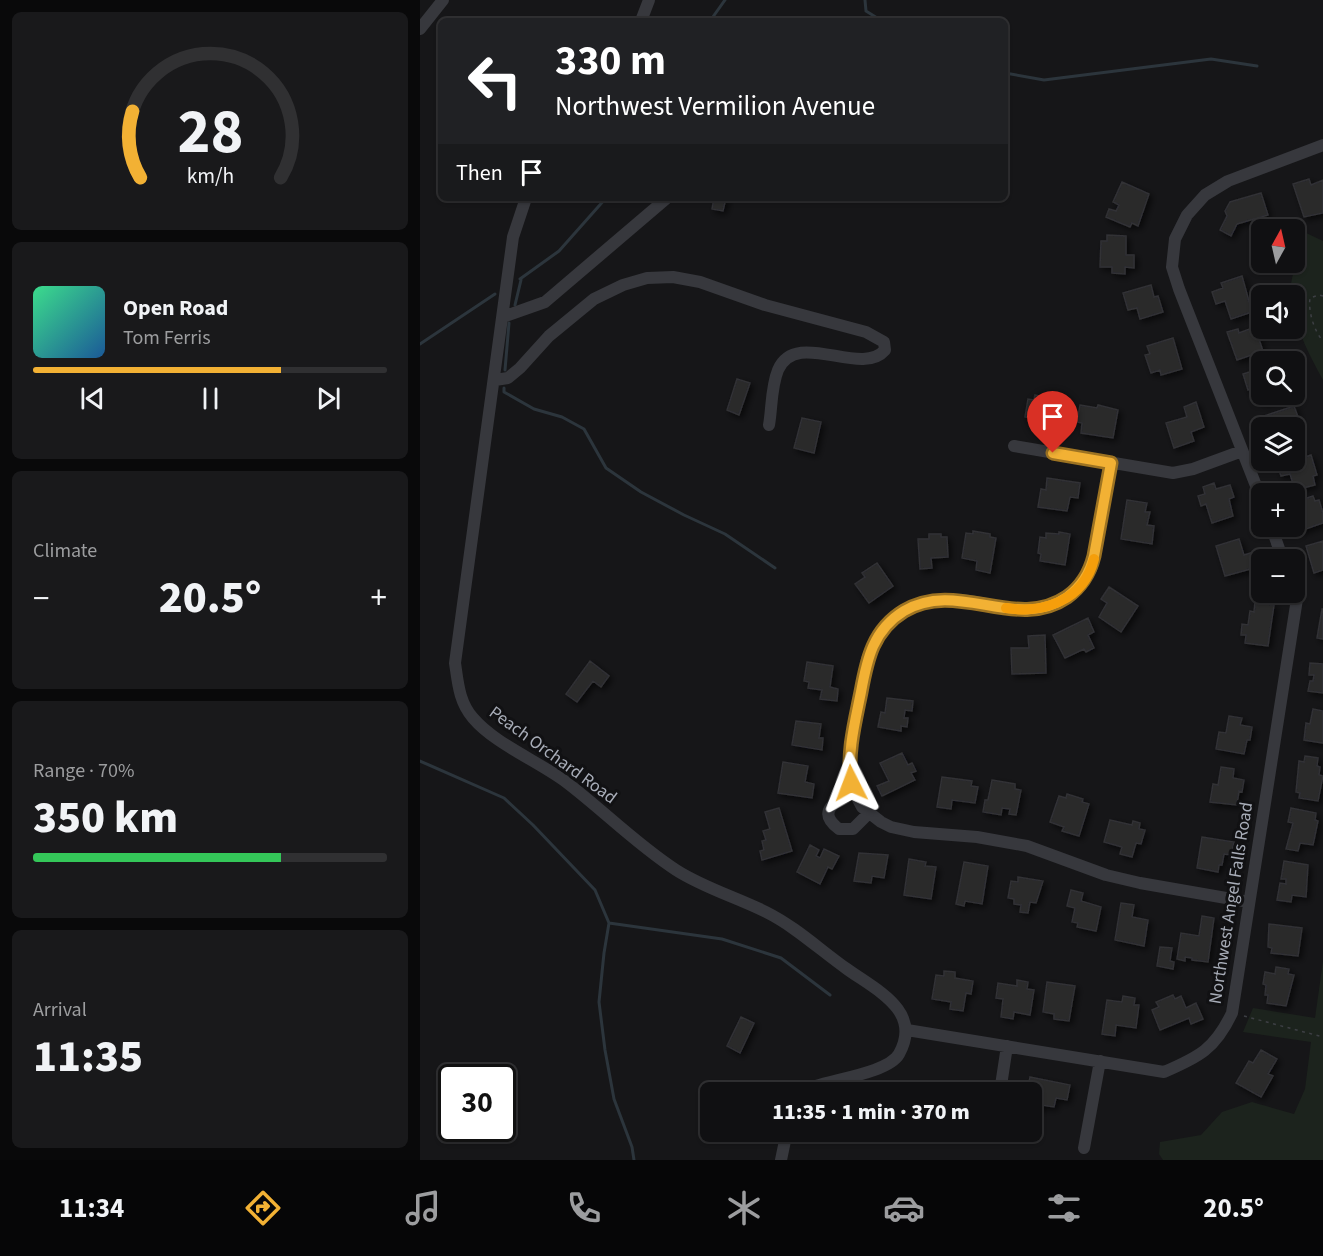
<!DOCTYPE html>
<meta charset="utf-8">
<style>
:root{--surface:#101012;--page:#19191b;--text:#f1f3f6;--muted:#9c9d9f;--line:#303032;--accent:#f2b134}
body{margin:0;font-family:"Source Sans 3",sans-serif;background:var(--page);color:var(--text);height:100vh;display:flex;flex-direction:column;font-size:22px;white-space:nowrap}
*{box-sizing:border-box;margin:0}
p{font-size:20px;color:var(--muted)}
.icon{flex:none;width:33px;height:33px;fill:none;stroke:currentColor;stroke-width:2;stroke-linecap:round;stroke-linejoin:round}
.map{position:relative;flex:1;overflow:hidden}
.sheet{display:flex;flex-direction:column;gap:12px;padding:12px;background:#09090a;width:420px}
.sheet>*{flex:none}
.banner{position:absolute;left:18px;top:18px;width:570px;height:183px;border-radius:9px;box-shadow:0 2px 4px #0004,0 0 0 2px var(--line);background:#202124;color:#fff;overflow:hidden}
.needle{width:39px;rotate:8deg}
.controls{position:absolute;left:831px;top:219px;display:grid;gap:12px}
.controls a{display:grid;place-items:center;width:54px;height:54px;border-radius:9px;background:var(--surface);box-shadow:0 2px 4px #0004,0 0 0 2px var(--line);font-size:30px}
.speed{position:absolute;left:18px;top:1064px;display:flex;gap:12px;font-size:30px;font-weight:700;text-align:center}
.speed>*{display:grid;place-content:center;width:78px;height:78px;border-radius:50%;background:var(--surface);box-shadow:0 2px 4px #0004,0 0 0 2px var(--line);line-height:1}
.speed .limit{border:3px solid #111;border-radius:9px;background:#fff;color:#111}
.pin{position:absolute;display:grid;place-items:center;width:51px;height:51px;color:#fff;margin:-62px -26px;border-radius:50% 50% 50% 0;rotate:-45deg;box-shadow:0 0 6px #0007}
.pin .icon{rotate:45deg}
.me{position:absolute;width:66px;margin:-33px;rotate:357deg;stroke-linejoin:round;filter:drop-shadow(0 0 4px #0008)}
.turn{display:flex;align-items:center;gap:21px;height:126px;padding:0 18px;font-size:27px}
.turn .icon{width:78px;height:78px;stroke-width:2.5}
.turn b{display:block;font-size:42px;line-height:51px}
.then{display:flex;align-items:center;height:57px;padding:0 18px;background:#0003;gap:12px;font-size:22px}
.big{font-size:45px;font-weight:800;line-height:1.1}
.sheet .widget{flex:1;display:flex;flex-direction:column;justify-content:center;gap:9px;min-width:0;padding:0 21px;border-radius:9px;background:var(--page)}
.sheet .dial{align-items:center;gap:0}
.dial svg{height:156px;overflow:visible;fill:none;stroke:var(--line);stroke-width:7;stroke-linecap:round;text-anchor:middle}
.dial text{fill:var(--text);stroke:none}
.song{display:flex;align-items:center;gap:18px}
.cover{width:72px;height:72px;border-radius:9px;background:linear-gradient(135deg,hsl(150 70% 55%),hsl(210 70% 35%))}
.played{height:6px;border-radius:3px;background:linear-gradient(90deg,var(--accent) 70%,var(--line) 70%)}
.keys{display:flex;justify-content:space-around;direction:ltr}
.heat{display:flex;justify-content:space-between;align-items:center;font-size:33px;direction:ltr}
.charge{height:9px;border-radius:4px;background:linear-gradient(90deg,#34c759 70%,var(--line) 0)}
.trip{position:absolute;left:280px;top:1082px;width:342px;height:60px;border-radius:9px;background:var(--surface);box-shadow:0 2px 4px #0004,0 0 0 2px var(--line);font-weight:800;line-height:60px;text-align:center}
.menu{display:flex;height:96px;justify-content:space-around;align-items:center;background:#060607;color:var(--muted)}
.menu .icon{width:42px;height:42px}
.menu .selected{color:var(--accent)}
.menu b{font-size:27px;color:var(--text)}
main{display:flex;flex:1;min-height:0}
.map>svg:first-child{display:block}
.green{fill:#1c231d}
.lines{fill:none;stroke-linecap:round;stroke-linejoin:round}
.stream{stroke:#2c353c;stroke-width:3}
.building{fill:#29292c;stroke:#303034;stroke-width:1.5;filter:url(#shadow)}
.path{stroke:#3d3f44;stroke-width:1.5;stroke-dasharray:3 4.5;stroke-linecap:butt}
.minor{stroke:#37383d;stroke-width:12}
.route-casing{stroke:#9d7322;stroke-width:15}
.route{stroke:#f2b134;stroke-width:10}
.slow{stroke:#f59e0b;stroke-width:10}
.labels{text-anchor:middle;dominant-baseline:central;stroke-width:6;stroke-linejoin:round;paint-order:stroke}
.street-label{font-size:18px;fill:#a8adb8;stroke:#111113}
</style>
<main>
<section class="sheet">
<div class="widget dial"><svg viewBox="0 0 100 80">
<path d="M14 69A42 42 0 1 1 86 69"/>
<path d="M14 69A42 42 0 0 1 10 35" stroke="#f2b134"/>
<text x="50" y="56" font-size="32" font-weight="700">28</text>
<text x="50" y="72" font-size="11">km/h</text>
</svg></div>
<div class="widget">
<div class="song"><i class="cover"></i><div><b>Open Road</b><p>Tom Ferris</p></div></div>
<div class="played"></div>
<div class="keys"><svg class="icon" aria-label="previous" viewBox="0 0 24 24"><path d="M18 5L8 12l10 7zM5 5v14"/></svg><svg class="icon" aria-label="pause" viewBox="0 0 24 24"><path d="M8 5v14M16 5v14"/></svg><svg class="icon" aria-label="next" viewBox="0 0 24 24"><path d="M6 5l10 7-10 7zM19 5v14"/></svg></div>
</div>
<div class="widget"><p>Climate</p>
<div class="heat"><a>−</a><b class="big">20.5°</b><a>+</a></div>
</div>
<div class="widget"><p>Range · 70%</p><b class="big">350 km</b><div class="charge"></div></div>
<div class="widget"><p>Arrival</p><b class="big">11:35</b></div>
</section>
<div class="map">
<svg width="903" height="1160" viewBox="0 0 903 1160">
<defs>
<filter id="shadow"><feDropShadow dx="3" dy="3" stdDeviation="3" flood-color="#0009"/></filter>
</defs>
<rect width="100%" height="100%" fill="#161618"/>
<!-- green -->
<path class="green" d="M882,231L903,241V380C888,352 874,328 874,296L870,295L869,293Z
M903,961V1160H743L739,1154L740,1142L781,1135L802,1112L832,1102L874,1114L885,1089L891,1042L823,1032L833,1008L895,1018Z"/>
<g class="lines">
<!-- stream -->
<path class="stream" d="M445,0L446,11L462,21
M290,21L305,0
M585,73L624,80L791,59L837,66
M100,279L139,251L186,198
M95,305L101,280
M0,344L75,294
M85,370L89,323
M84,388V392L114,409L142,417L164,429L186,468L221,492L264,515L305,534L355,568
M0,761L84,798L113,825L175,890L189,923L184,953L179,1002L185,1050L194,1099L212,1147L214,1160
M189,923L302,939L361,958L410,995"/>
</g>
<!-- building -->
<path class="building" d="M889,179L891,185L903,180V213L884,217L873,184Z
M702,182L729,194L718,226L712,223L710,227L686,217L689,209L696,211L699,205L693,202Z
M841,193L848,215L817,224L811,236L800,230L807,216L805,211L810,202Z
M294,198H306L303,211L292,209Z
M687,235L706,236V255H714V268L705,267V274L692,273V267H680L681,241H687Z
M822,276L832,312L811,319L805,301L796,304L792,292L803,288L801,283Z
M731,285L734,297L738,296L743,312L720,319L717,308L708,310L703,293Z
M835,327L843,351L817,360L807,332L818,329L819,333Z
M753,338L762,369L741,375L740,370L731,373L725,355L730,354L727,346Z
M842,368V394L865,396L843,402L841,396L837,397L834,388L828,390L823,374Z
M317,379L330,383L319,415L307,410Z
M615,395L630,398L629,403L637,404L634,426L611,422V418L605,417L608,399L614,400Z
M776,402L784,427L771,432L774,441L754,448L746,423L767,417L764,407Z
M660,405L677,408L678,405L698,410L693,438L661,433L662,423L657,422Z
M874,406L878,417L873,418L878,432L874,433V428H844L841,417Z
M382,418L401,422L394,453L374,448Z
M884,453L885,457L891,455L897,475L893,476L895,485L875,490L870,474L861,476L856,460H874V455Z
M627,478L660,483L658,498L650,497L647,511L618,507L621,489L626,490Z
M794,483L796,489L810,485L814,497L809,499L813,516L792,523L786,504L781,506L778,496L785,494L783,487Z
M893,496L895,501L899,500L903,513V523L877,532L874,520L880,518L875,502Z
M707,500L727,503L725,512H730L727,525L734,526L732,544L701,539Z
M553,531L570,534V537L576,538L570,573L556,570L557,561L542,558L546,533L553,534Z
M639,532L650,534L645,565L620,561L621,554L618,553L620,537L626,538V533L639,534Z
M509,534H521V537H527L528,557L511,558L512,568L500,569L498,539H509Z
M819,539L824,555L834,552L838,567L805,576L796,546Z
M903,541V570L894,573L886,546Z
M457,563L473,586L449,603L435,584L445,577L442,573Z
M689,587L718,606L701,632L679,617L687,603L681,599Z
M835,602L854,605L848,646L825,643L826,635H821L822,624L828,625L830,611L834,612Z
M902,609H903V639L897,638Z
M668,618L674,632L668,635L674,648L666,652L664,649L645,658L633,635Z
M625,635L626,673L592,674L591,648H609L608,636Z
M170,661L189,676L181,687L173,681L157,702L146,694Z
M387,662L413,666L410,687L418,689L417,701L400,699L402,690L388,688L389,682L384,681Z
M890,663L903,664V693L888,691L890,681H893L894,675H889Z
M467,698L493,701L492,711L485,710L484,718H488L487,727L481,726V731L458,727L461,712L465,713Z
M893,709L903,711V743L884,740L886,723L890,724Z
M809,716L822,718L820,725L832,727L830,740H827L824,754L796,749L799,732L806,733Z
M376,721L401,724L399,738H403L402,750L372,745Z
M482,753L488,765L492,763L496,771L491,773L495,780L462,796L457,786L469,781L460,763Z
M885,756L898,758L897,766L900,767L899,775L903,776L898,801L879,798L880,793L876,792L879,761L884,762Z
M363,762L388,766L385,782L394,784L392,798L358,793Z
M801,767L814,769L813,778L824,780L822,792L819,791L817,805L790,802L793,784L798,785Z
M522,777L552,781L551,786L558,787L555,803L532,800L531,809L517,807Z
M572,780L595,784V789L601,790L596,815L589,814L590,809L582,808L581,815L563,812L565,800H568Z
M647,794L663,799L662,802L669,804L659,836L642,831L644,827L630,822L639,796L646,798Z
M359,808L372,851L342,860L340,851L344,850L342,841L346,840L343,831L350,829L345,812Z
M871,808L896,813L895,820L898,821L893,845L880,843L878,851L866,849L873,823L868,822Z
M690,820L712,825L713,821L720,823L719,829L725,830L721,844L716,843L712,857L700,854L702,847L684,842Z
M782,837L814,842L811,855L804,854L802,865H799L798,872L777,868Z
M390,845L399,850L396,856L400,858L404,849L419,856L412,869L408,867L400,884L377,872Z
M439,853L468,855L464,878L452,876L451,883L434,881Z
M489,859L506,862L505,866L516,867L511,899L484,895Z
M864,861L888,865L886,897L872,895L871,902L857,900L860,883L866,884V879H861Z
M544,862L568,866L562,904L545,901L544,906L536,904Z
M598,877L623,881L616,903L610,902L608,913L600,912L601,905L594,904V899L588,898L591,881L598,882Z
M651,890L663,893L661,901L681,907L676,931L657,927L658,923L652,922L655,908L647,906Z
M701,903L714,905L712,917L728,920L724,946L695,940Z
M782,916L794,918L788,962L772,960V958L765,957V961L757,959L761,933L779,936Z
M849,924L882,928L878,956L851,953L852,948L848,947Z
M740,947L752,948L750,961L754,962L753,969L737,966Z
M856,967L869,969L868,974L874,975L866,1006L847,1003L848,995H845L846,985L843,984L845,972L855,974Z
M524,971L535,972V978L553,981L551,994L546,993L543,1011L530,1009L531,1002L512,999L516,975L524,976Z
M597,980L608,982L607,989L614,990L610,1015L594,1012L593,1019L581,1017L583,999L576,998L578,983L597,986Z
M627,982L655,986L649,1021L634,1019V1014L623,1012Z
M753,995L755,999L761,996L766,1008L776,1003L783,1019L771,1024L769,1018L740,1030L732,1010L739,1007L736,1002Z
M703,996L715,998L714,1005H719L716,1028L696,1025L695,1036L682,1034L687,1000L702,1002Z
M321,1017L334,1023L320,1053L307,1046Z
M841,1050L857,1059L848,1074L853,1076L841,1097L816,1083L829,1061L833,1063Z
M610,1077L650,1085L647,1100L636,1098L634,1107L622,1105L621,1109L612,1108V1092H607Z"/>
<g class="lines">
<!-- path -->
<path class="path" d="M903,296L899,295L890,298C888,311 894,331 903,341
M824,1016L903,1037"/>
<!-- minor -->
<path class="minor" d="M221,21L229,0
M0,29L23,0
M106,198L93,237L35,663C38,683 39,702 53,718C75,744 118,761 146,782C183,810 216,844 256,870C284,888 316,897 346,912C376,927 400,950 427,969C456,990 503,1011 479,1054C469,1072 416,1079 396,1086L389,1092
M83,317L125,302L247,198
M75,380L88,378L100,368L129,336L174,299L203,285L227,278L253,277L280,282L345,305L446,332L464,342L465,350C441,378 376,328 358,370C351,387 352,408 349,425
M594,446L753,473L773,469L822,451
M691,463C686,487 682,511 677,535C676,546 675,557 672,567C669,574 664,580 659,586C619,634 566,593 516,600C504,602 493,606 482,613C464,623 454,640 447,659L429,760L430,771L435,794L442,807L461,822L471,827L494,832L557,837L607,846L686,875L720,883L829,902
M842,501L759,289L752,267L755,239L767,215L785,195L808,181L903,145
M851,526L863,560
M434,791C417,800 395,811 419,829H433L449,813
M487,1030L744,1072C779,1057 795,1049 812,1013L877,599L874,592
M580,1092L587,1046
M664,1148L680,1061
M361,1160L367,1131"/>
</g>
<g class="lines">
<!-- route casing -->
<g class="route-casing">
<path id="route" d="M431,783C427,752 435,722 441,692C447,659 453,630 484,611C538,579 596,632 647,597C661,587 670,572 674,556L691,463L633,453"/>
</g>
<!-- route -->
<use href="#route" class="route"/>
<!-- slow -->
<path class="slow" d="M586,608C624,614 664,600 674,559"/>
</g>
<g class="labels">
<!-- street labels -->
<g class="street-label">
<text transform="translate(133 755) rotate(36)">Peach Orchard Road</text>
<text transform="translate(811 903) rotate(-81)">Northwest Angel Falls Road</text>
</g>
</g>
</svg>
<div class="controls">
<a><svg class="needle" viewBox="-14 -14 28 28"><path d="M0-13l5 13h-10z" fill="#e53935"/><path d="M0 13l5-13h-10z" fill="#9c9d9f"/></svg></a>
<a><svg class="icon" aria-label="sound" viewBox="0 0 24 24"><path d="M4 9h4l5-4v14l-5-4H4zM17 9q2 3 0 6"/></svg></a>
<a><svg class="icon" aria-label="search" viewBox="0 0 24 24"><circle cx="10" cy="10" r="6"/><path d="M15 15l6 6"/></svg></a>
<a><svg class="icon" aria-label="layers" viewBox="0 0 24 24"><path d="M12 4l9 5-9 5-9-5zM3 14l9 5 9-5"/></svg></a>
<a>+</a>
<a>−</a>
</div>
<div class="speed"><div class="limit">30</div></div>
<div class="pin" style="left:633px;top:453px;background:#d93025"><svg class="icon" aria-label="arrive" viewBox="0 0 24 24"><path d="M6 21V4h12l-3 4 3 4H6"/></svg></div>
<svg class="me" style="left:431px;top:783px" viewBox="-20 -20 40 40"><path d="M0-17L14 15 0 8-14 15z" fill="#f2b134" stroke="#fff" stroke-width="4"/></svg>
<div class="trip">11:35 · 1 min · 370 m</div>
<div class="banner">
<div class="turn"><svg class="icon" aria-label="left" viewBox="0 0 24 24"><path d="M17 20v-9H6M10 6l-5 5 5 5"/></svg><div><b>330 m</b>Northwest Vermilion Avenue</div></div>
<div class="then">Then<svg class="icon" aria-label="arrive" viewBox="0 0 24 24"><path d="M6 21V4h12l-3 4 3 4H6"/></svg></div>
</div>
</div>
</main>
<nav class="menu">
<b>11:34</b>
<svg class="icon selected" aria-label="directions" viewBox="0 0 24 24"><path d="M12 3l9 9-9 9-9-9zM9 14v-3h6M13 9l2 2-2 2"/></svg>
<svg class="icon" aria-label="music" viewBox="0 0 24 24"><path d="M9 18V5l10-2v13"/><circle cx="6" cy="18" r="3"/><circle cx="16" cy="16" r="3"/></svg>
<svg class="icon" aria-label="phone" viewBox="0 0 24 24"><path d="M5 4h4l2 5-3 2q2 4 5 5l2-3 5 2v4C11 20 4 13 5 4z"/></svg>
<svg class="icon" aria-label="climate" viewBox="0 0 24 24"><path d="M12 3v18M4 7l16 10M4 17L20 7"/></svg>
<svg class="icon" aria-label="car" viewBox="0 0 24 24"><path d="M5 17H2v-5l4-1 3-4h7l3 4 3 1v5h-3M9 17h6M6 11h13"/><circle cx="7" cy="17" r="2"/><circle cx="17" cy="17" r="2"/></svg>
<svg class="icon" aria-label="filters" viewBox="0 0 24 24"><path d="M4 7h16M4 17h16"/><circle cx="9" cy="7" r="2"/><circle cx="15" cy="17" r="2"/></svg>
<b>20.5°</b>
</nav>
